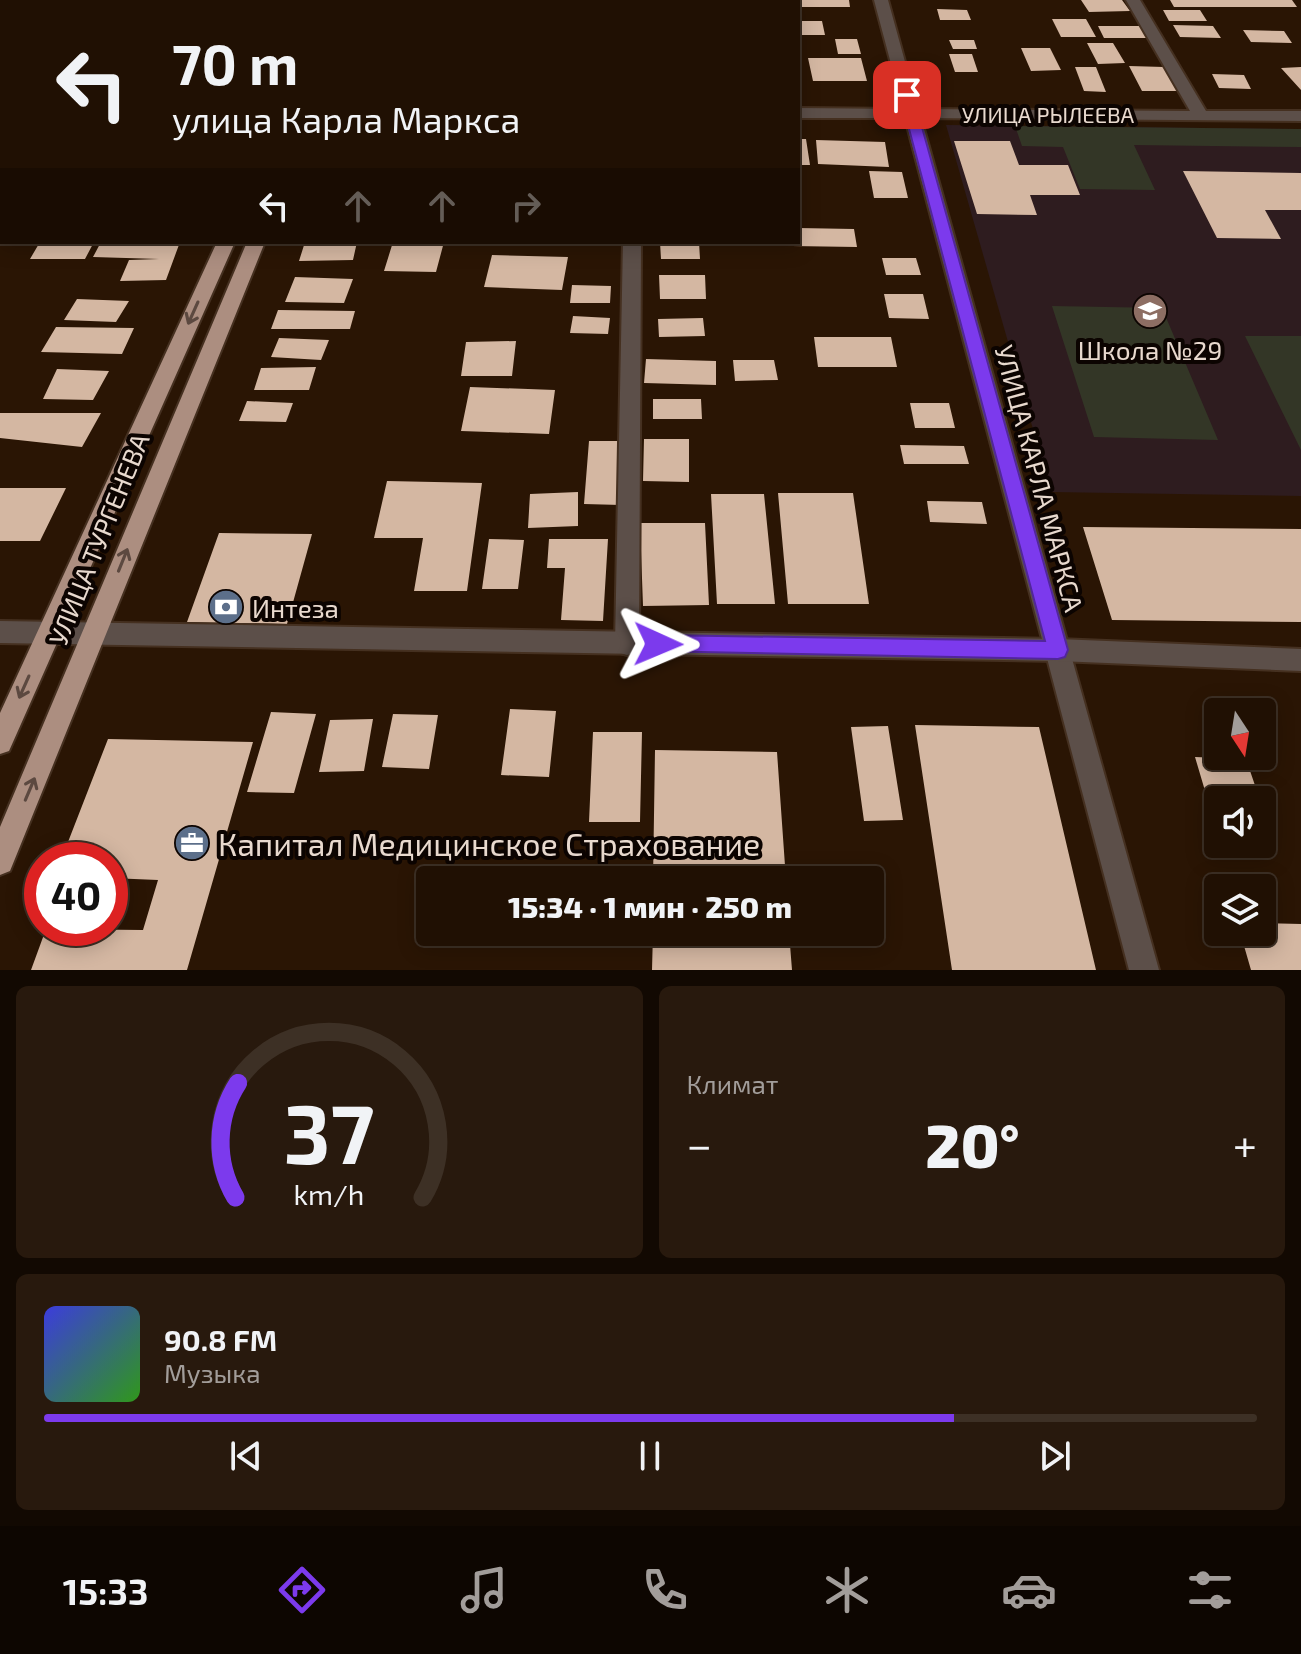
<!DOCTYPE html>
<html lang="ru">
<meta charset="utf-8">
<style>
:root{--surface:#201003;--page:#28190d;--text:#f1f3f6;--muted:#a29d9a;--line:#3d3025;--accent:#7c3aed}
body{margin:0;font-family:"Exo 2",sans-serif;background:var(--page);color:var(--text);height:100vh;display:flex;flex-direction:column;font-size:30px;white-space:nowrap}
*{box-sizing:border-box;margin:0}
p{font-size:26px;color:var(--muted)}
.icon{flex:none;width:44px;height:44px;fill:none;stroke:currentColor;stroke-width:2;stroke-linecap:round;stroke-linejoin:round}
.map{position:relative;height:970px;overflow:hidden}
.details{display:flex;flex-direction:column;gap:16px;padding:16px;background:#120902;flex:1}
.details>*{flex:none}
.banner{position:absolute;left:0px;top:0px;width:800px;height:244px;box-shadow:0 4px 20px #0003,0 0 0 2px var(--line);background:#201003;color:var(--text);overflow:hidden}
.needle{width:52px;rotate:168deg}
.fabs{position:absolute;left:1204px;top:698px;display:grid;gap:16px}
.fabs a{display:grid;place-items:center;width:72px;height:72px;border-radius:8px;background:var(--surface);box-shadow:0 4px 20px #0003,0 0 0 2px var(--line);font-size:40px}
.speed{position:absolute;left:24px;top:842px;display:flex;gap:16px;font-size:40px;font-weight:700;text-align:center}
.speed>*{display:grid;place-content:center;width:104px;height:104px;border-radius:50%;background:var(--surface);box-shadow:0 4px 20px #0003,0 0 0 2px var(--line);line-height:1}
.speed .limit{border:12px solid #d22;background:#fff;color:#111}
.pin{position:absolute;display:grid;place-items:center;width:68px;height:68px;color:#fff;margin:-34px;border-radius:16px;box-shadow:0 4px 12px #0006}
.me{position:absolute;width:88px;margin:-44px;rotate:91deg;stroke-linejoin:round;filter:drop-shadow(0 0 6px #0008)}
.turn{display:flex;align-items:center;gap:28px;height:168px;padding:0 40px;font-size:36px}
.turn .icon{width:104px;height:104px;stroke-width:2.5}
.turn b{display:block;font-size:56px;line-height:68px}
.lanes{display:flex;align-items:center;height:76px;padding:0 40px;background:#0003;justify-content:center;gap:40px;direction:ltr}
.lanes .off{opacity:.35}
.big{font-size:60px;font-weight:800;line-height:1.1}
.details .card{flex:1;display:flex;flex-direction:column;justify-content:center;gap:12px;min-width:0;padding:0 28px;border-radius:12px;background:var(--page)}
.details .dial{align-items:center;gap:0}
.dial svg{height:208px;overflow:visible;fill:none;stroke:var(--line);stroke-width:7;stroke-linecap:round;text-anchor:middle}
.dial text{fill:var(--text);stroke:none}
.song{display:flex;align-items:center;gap:24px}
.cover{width:96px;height:96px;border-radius:12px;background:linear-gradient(135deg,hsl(240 70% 55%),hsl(110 70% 35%))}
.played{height:8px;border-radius:4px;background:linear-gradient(90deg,var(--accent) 75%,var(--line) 75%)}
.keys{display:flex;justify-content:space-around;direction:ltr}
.heat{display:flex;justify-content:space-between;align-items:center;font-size:44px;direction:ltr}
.details .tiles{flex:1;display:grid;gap:16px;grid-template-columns:1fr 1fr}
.card:last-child{grid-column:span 2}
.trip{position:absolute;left:416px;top:866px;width:468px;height:80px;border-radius:8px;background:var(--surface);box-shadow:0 4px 20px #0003,0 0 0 2px var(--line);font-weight:800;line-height:80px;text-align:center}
.menu{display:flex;height:128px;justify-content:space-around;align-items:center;background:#0d0601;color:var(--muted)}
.menu .icon{width:56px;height:56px}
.menu .on{color:var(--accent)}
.menu b{font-size:36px;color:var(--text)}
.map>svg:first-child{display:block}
.education{fill:#2e1c1f}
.green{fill:#333626}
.building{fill:#d4b7a2}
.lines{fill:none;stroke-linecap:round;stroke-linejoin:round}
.minor-casing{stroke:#453020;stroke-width:4}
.tertiary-casing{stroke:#453020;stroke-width:4}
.trunk-casing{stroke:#453020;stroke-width:4}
.minor{fill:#5c4f49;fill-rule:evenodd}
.tertiary{fill:#5c4f49;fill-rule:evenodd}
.trunk{fill:#ac8e80;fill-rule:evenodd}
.oneway{stroke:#5c4940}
.route{fill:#7c3aed;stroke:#51269a;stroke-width:2}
.labels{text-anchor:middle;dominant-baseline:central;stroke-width:8;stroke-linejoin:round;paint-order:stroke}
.far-street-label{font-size:22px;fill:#e8d9ce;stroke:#0c0401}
.poi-label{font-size:26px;fill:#e8d9ce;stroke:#0c0401}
.street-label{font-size:26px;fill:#e8d9ce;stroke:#0c0401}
.near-poi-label{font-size:32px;fill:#e8d9ce;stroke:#0c0401;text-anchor:start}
</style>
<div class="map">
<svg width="1301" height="970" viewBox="0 0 1301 970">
<rect width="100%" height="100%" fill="#2a1504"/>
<!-- education -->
<path class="education" d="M946,125L1301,129V496L1051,492Z"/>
<!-- green -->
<path class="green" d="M1015,126L1301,129V147L1134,145L1155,190L1080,189L1063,147L1022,146Z
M1052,306L1162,308L1218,440L1094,437Z
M1245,336H1301V450Z"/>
<!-- building -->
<path class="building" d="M798,0H849L850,7H798Z
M1081,0H1122L1130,11L1089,12Z
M1170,0H1292L1297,7H1174Z
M937,9L967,10L971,20H940Z
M1163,10H1200L1207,21H1169Z
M1052,19H1086L1096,37H1061Z
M798,21H822L825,35H798Z
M1173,25L1213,26L1221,38L1180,37Z
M1098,26H1143L1150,38H1104Z
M1243,30L1284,31L1292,43L1251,42Z
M835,39H857L861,54H838Z
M949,40H974L977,49H953Z
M1087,43H1113L1125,63L1098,64Z
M1021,48H1050L1061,70L1031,71Z
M949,54H972L978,72H955Z
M808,58H861L867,81H813Z
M1129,66L1164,67L1177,91H1142Z
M1075,67H1096L1106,92L1084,91Z
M1301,67V90L1281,68Z
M1212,74L1244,75L1251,89L1219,88Z
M798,139H806L810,165H798Z
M816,140L885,142L889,167L818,164Z
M954,141H1010L1019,165H1068L1080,195H1030L1037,215L977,214Z
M869,171L902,172L908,198H874Z
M1183,171L1301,173V210H1265L1281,239L1217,238Z
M798,228L854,229L857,247L792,246L791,242H798Z
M40,242H94L85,259H30Z
M101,242H180L166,280L120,281L129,260L159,259L93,257Z
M305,242H357L353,260L299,261Z
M393,242H444L436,272L384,271Z
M660,242H699L700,259H661Z
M492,255L568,257L562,290L484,287Z
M882,258H916L921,275H886Z
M659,275H705L706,299H660Z
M295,277L353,279L344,303L285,302Z
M572,285L611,286L610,303H570Z
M884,294H923L929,319L889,318Z
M77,299L129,301L116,322L64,320Z
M278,310L355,311L350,329H271Z
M573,316L610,318L608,334L570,333Z
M703,318L705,336L659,337L658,319Z
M56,327L134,328L122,354L41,352Z
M814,337H891L897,367H818Z
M279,338L329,340L321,360L271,357Z
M516,341L512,376H461L466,342Z
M646,359L716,361V385L644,383Z
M733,360H774L778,380L735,381Z
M316,367L309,390H254L261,368Z
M57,369L109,371L93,400L43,399Z
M470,387L555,390L549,434L461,431Z
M653,399H701L702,419H653Z
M247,401L293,403L286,422L239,421Z
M910,403H949L955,428H915Z
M0,413H101L82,447L0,438Z
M644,439H689V482L643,481Z
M589,441H624L621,505L584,504Z
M900,445L964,446L969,464H904Z
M387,481L482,483L467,591H414L423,538H374Z
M0,488H66L40,541H0Z
M578,492V526L528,528L530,494Z
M778,493H853L869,604H788Z
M711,494H764L775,604H717Z
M927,501L982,502L987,524L930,522Z
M640,523H705L709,605L643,606Z
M1083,527L1301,529V622L1112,620Z
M219,533L312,534L287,624L187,622Z
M489,539L524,540L518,589H482Z
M549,539H608L603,621L561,620L565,568H547Z
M510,709L556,711L549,777L501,775Z
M271,712L316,714L294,793L247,792Z
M393,714L438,715L429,769L382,767Z
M373,719L364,771L319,772L330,720Z
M915,725L1039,727L1096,970H952Z
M888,726L903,820L864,821L851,727Z
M593,732H642L640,822H589Z
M108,739L253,742L187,970H31L46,929L143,930L158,880L110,878V860H61Z
M655,750L777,752L786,880H653Z
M1195,757L1246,759L1260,800H1218V811H1211Z
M1262,923L1301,924V970H1251L1240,932H1262Z
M653,932H789L792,970H652Z"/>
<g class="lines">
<!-- minor casing -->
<g class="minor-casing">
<path id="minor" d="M874,0H888L918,109L1190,111L1126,0H1140L1206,111H1301V121L921,118L1159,970H1129L905,118H798V108L903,109Z
M0,99H2V109H0Z
M623,242H641L639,644L636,652L627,655L618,652L615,644Z"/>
</g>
<!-- tertiary casing -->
<g class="tertiary-casing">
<path id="tertiary" d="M0,621L1058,639L1301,649V671L1058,661L0,643Z"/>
</g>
<!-- trunk casing -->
<g class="trunk-casing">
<path id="trunk" d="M319,0H333L318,2Z
M346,0H360L345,2Z
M217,242H235L9,751L0,754V713Z
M247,242H265L10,871L0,875V827Z"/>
</g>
<!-- minor -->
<use href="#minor" class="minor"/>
<!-- tertiary -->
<use href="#tertiary" class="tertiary"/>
<!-- trunk -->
<use href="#trunk" class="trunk"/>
</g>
<!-- one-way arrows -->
<defs><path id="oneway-shaft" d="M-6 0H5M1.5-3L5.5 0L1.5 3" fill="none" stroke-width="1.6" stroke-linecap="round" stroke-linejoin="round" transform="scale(2)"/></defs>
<g class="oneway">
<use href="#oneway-shaft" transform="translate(193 313) rotate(114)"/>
<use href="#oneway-shaft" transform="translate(123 560) rotate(-68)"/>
<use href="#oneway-shaft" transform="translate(24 687) rotate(114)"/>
<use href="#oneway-shaft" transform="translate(30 789) rotate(-67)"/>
</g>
<!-- route -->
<path class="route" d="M907,92L913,95L1068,650L1065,657L1058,659L651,651L648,644L651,638L658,635L1045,641L900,95Z"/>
<!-- icons -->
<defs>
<g id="school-disc" transform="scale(1.8)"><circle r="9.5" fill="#8d6e63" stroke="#0c0401"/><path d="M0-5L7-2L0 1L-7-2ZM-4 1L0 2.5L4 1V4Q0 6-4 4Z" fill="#fff"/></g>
<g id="bank-disc" transform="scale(1.8)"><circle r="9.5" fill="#5c6f8a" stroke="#0c0401"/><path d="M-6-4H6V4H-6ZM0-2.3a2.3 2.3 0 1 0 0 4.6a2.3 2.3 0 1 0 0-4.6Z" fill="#fff"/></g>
<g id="office-disc" transform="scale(1.8)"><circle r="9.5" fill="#5c6f8a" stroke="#0c0401"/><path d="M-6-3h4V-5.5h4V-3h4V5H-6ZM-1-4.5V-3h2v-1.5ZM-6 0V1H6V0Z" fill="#fff"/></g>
</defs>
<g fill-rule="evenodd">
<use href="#school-disc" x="1150" y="311"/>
<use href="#bank-disc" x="226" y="607"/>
<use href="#office-disc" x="192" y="843"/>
</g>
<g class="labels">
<!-- far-street labels -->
<g class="far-street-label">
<text x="1048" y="114">УЛИЦА РЫЛЕЕВА</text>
</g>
<!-- poi labels -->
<g class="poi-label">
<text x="1150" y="349">Школа №29</text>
<text x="252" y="607" text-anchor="start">Интеза</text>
</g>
<!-- street labels -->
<g class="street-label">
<text transform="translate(1040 478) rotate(75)">УЛИЦА КАРЛА МАРКСА</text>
<text transform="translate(98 539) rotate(-68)">УЛИЦА ТУРГЕНЕВА</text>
</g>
<!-- near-poi labels -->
<g class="near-poi-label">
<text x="218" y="843">Капитал Медицинское Страхование</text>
</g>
</g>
</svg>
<div class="fabs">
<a><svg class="needle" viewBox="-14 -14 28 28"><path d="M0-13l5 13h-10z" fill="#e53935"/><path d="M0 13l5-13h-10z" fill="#a29d9a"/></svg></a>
<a><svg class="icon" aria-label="sound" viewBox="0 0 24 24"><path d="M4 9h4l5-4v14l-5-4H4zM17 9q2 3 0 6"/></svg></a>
<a><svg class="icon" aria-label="layers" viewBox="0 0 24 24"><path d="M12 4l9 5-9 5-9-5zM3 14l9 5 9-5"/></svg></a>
</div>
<div class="speed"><div class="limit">40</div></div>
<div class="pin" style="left:907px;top:95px;background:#d93025"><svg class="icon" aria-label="arrive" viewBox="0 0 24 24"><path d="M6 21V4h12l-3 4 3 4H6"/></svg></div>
<svg class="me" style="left:658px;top:644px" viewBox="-20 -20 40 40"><path d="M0-17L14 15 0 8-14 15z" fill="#7c3aed" stroke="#fff" stroke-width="4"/></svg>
<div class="trip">15:34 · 1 мин · 250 m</div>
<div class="banner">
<div class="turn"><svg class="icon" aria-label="left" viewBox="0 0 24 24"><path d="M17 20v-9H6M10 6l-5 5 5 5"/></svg><div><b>70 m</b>улица Карла Маркса</div></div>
<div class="lanes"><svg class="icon" aria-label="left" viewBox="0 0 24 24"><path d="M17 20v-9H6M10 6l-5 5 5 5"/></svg><svg class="icon off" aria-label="ahead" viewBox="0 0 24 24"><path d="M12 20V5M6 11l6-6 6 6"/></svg><svg class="icon off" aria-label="ahead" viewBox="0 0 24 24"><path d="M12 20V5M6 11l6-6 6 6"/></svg><svg class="icon off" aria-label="right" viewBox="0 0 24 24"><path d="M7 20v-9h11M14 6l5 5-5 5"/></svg></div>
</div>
</div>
<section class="details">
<div class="tiles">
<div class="card dial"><svg viewBox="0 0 100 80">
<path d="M14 69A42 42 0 1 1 86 69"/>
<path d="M14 69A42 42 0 0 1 15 25" stroke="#7c3aed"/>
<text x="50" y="56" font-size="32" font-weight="700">37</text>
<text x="50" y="72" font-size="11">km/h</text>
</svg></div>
<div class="card"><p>Климат</p>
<div class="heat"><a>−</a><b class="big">20°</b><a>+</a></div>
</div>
<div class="card">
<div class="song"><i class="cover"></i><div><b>90.8 FM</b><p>Музыка</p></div></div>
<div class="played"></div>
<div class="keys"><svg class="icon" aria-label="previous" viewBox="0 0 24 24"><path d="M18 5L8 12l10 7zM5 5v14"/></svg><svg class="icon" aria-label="pause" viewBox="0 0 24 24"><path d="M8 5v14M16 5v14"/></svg><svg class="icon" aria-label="next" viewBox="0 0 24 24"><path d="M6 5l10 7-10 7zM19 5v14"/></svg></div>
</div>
</div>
</section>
<nav class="menu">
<b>15:33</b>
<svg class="icon on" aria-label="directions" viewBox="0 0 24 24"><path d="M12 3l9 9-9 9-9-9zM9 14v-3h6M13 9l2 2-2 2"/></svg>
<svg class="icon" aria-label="music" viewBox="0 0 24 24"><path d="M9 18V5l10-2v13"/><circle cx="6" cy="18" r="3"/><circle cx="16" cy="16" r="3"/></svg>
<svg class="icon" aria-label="phone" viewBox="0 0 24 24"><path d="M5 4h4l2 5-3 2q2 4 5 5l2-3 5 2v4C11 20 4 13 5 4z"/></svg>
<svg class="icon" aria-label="climate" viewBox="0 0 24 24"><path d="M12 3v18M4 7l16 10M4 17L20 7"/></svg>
<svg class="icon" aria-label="car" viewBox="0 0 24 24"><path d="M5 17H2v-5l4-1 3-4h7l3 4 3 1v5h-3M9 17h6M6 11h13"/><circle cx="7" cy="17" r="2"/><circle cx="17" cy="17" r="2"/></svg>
<svg class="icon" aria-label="filters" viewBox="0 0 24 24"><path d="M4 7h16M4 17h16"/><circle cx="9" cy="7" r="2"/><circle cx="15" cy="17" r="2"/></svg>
</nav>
